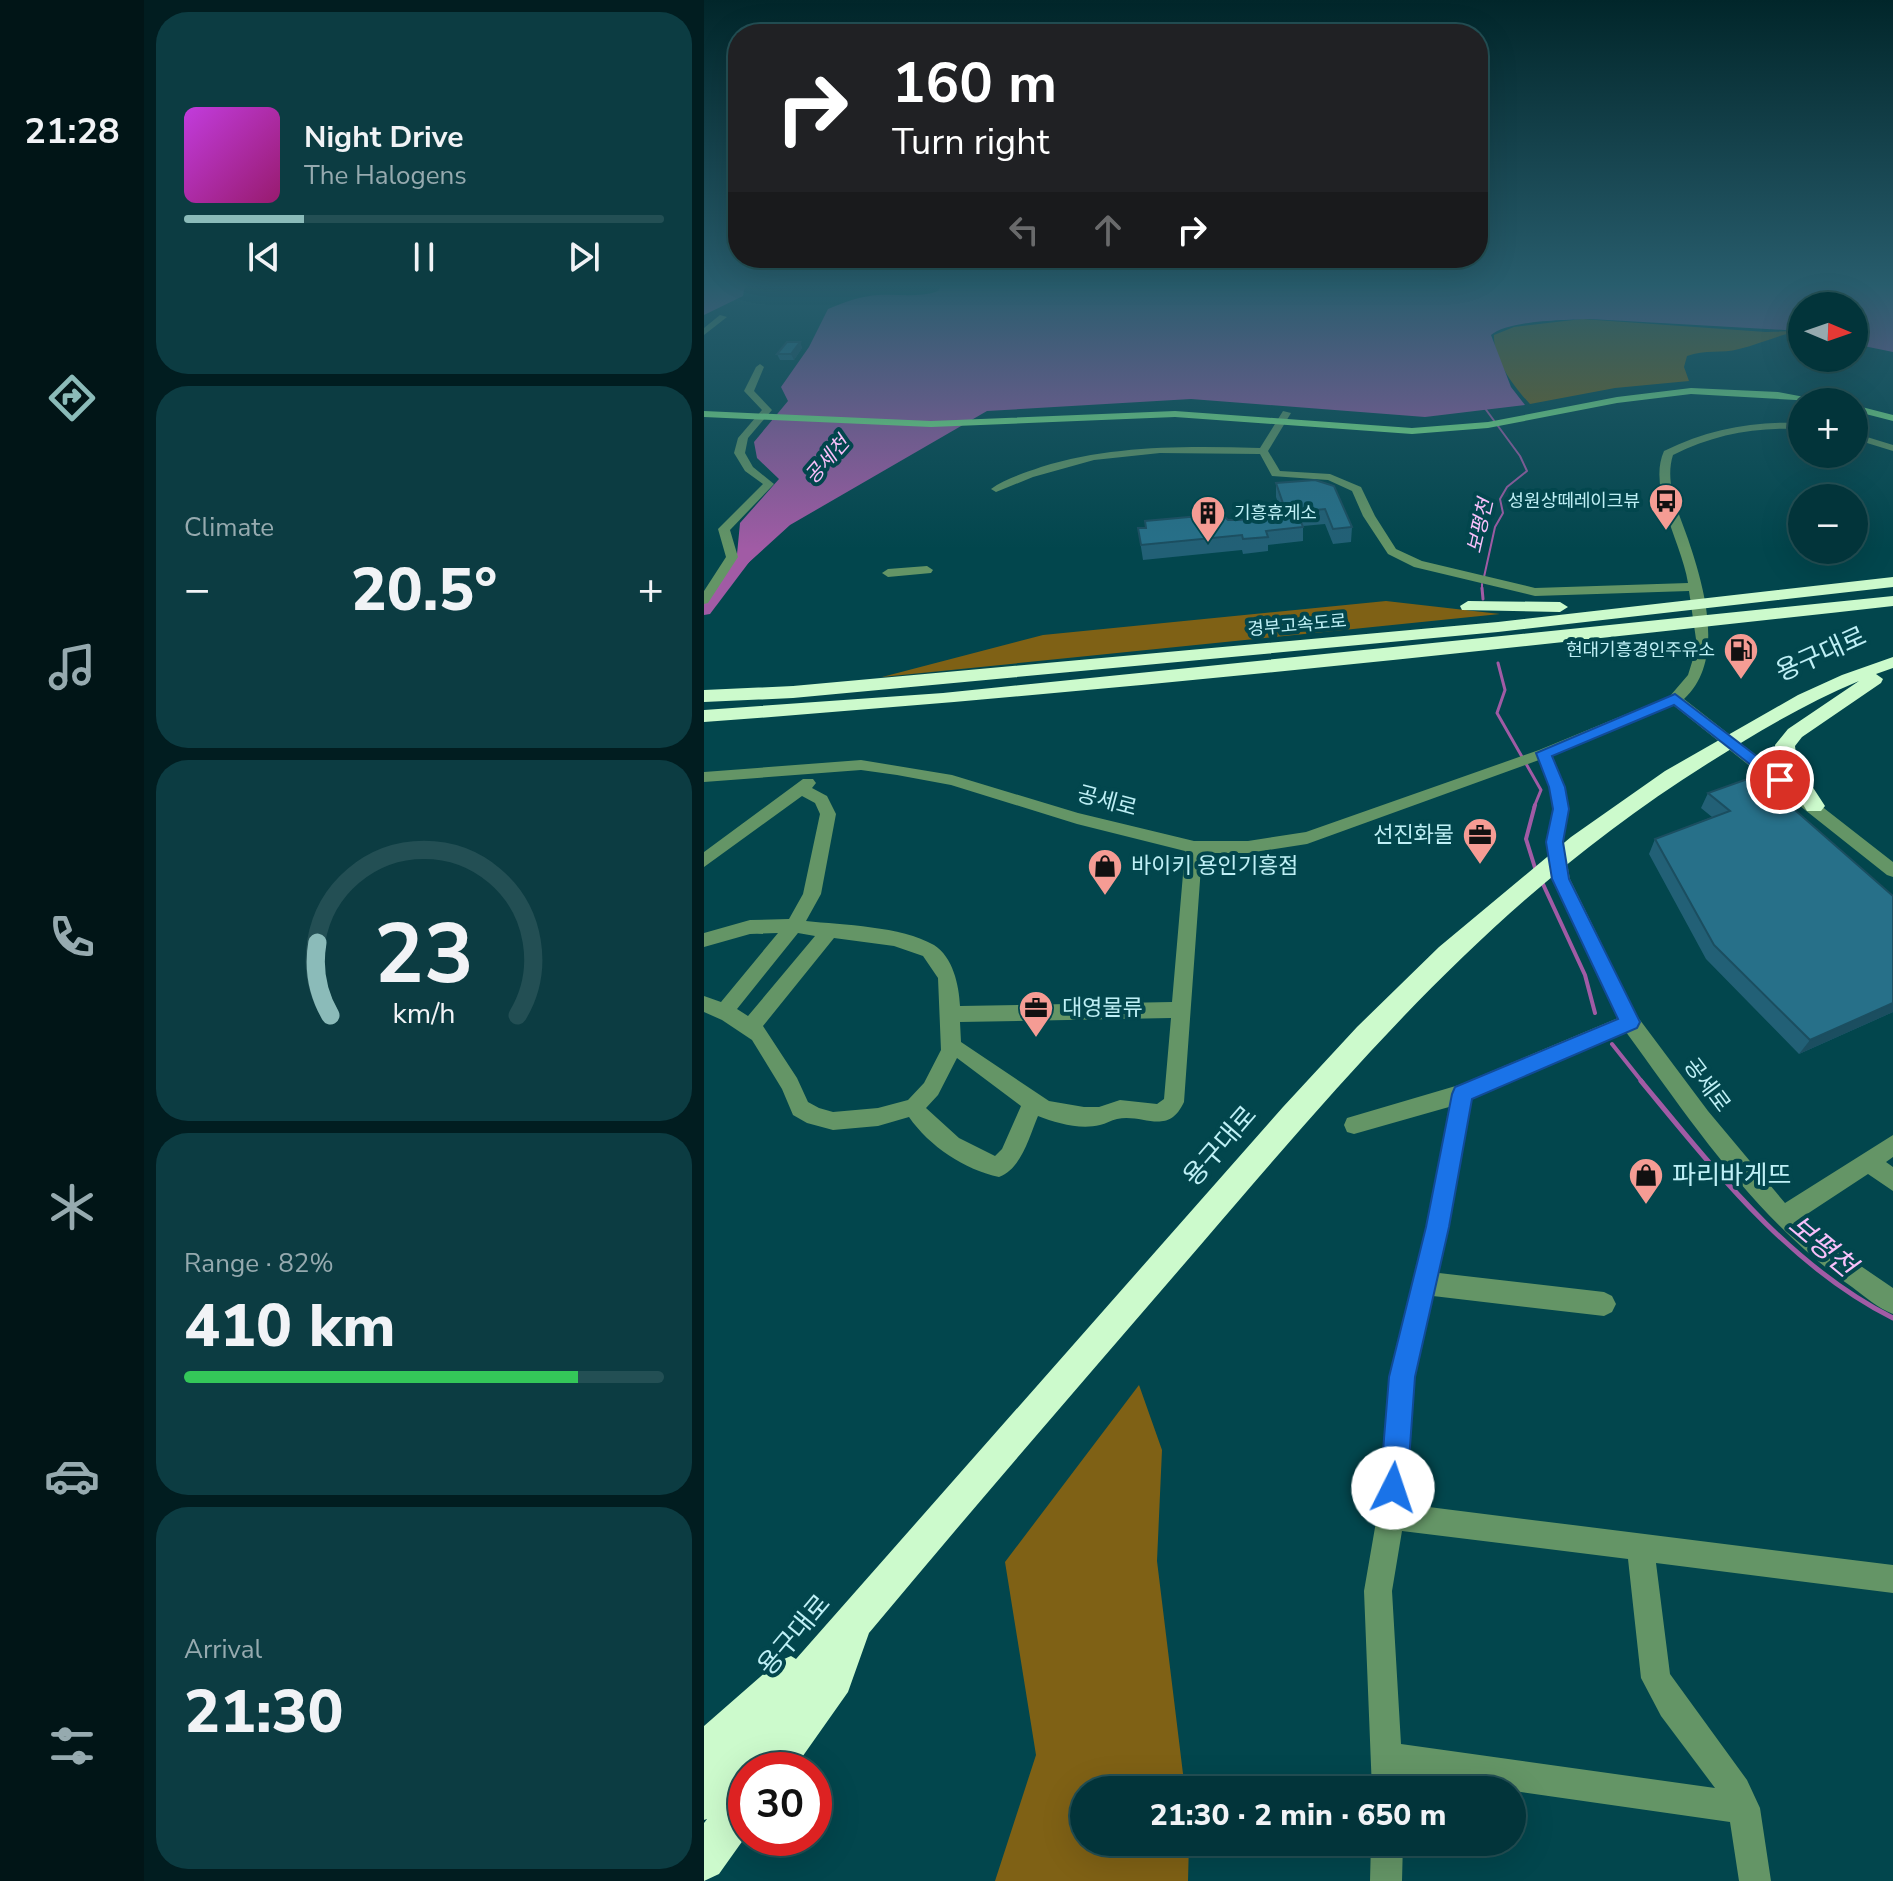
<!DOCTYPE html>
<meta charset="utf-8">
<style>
:root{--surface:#02343a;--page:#0c3c42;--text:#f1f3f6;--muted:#96aaaf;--line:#234f54;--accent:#8bbbb9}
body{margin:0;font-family:"Nunito Sans","Noto Sans KR",sans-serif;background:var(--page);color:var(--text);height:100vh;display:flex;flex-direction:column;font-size:30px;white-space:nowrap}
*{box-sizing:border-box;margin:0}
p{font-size:26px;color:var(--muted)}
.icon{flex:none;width:44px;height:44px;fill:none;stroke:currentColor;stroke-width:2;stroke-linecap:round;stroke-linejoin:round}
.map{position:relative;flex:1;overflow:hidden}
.details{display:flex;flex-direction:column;gap:12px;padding:12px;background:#011d20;width:560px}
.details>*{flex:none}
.top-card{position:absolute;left:24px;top:24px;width:760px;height:244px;border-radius:32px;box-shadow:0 8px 32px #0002,0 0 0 2px var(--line);background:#202124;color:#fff;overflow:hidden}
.needle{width:52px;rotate:92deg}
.fabs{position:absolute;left:1084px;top:292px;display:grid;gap:16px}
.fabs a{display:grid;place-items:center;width:80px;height:80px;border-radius:50%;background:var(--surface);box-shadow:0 8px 32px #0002,0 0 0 2px var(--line);font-size:40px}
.speed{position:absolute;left:24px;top:1752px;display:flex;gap:16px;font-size:40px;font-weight:700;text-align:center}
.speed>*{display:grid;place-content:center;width:104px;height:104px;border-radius:50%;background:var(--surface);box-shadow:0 8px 32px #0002,0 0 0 2px var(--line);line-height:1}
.speed .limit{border:12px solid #d22;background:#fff;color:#111}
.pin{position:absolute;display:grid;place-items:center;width:68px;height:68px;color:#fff;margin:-34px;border:4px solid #fff;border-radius:50%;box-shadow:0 2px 8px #0007}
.me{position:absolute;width:88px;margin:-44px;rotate:4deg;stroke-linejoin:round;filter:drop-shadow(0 0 6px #0008)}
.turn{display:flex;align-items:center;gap:28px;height:168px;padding:0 32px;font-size:36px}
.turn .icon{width:104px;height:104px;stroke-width:2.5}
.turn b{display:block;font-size:56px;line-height:68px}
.lanes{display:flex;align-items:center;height:76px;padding:0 32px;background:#0003;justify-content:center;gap:40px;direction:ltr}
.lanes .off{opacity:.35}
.big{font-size:60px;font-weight:800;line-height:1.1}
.details .tile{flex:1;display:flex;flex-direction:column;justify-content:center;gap:12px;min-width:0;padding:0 28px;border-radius:32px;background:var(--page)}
.details .dial{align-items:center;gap:0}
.dial svg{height:208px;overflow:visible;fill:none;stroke:var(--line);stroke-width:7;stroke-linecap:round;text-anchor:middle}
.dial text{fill:var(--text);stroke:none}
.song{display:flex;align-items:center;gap:24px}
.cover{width:96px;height:96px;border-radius:12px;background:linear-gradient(135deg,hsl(290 70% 55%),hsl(320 70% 35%))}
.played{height:8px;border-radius:4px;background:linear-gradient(90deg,var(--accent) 25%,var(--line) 25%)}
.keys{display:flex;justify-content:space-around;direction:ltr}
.heat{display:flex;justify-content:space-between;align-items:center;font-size:44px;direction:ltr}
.charge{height:12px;border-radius:6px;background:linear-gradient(90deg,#34c759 82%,var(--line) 0)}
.trip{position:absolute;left:366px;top:1776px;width:456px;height:80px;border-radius:40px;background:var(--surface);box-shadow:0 8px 32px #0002,0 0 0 2px var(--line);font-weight:800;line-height:80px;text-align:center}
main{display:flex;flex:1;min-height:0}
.menu{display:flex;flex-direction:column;width:144px;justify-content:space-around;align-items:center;background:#011517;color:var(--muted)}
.menu .icon{width:56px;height:56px}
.menu .current{color:var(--accent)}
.menu b{font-size:36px;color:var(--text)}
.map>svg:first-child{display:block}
.green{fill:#7f6115}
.water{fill:#a15ba5}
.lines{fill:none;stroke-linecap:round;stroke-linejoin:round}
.stream-far3{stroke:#a15ba5;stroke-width:2}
.stream-far2{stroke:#a15ba5;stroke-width:3}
.stream-far1{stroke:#a15ba5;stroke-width:4}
.stream{stroke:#a15ba5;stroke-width:5}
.river{fill:#a15ba5;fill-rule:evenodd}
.minor{fill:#649566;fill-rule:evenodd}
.major{fill:#83eb8a;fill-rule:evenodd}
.highway{fill:#ccfacc;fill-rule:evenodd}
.wall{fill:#226076}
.shaded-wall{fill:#1b4e60}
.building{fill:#277089;stroke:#1b4e60;stroke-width:2}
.route{fill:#1a73e8;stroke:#114b97;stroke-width:2}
.labels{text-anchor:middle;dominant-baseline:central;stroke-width:8;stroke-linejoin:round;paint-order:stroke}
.far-poi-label{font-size:18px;fill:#bff0f6;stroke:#02464d;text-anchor:end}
.far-street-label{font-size:18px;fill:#bff0f6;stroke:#02464d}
.far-water-label{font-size:20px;font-style:italic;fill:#f8c0fa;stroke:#02464d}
.street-label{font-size:22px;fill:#bff0f6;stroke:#02464d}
.poi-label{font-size:22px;fill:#bff0f6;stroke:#02464d;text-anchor:start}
.near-street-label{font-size:26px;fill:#bff0f6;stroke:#02464d}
.near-poi-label{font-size:26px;fill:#bff0f6;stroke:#02464d;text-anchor:start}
.near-water-label{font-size:28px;font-style:italic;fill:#f8c0fa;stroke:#02464d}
</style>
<main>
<nav class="menu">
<b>21:28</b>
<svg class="icon current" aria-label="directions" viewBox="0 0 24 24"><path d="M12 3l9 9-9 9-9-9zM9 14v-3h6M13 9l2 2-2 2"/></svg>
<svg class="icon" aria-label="music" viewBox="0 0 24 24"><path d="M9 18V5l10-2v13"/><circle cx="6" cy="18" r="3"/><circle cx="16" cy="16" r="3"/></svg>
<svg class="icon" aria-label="phone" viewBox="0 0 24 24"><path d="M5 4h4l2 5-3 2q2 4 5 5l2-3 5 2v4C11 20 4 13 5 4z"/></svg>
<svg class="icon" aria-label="climate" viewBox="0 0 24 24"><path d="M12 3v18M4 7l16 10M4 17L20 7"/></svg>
<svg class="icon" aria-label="car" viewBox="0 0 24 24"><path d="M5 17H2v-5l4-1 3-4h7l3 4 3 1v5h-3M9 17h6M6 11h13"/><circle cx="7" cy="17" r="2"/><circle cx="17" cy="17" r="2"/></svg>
<svg class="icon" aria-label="filters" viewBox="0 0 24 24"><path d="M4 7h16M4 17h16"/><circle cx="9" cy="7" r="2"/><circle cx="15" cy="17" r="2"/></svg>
</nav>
<section class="details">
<div class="tile">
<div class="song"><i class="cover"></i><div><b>Night Drive</b><p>The Halogens</p></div></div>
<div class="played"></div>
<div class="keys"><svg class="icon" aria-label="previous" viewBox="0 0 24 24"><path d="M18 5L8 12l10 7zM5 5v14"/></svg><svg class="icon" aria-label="pause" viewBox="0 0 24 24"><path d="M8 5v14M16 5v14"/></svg><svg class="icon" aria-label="next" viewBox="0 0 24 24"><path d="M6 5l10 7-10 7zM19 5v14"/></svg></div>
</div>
<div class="tile"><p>Climate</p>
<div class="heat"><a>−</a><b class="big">20.5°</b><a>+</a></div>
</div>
<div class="tile dial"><svg viewBox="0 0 100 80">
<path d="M14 69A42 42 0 1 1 86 69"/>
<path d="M14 69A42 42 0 0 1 9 41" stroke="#8bbbb9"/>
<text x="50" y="56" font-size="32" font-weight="700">23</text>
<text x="50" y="72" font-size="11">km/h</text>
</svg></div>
<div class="tile"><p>Range · 82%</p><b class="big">410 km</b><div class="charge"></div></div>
<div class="tile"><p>Arrival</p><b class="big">21:30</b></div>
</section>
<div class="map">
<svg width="1189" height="1881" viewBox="0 0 1189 1881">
<rect width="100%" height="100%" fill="#02464d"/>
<!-- green -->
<path class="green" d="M878,319L1062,332L1093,331C1073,336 1055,344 1035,349C1018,354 1001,349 983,356L980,367L985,381L911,388L826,404C810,387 789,359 790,335L810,327Z
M682,601L796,614L178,677L339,635Z
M435,1385L458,1450L453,1561L481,1790H380V1842H485L484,1881H291L332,1755L301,1562Z"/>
<!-- water -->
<path class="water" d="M0,286H41L39,296L0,315Z
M237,286H1189V352L1150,344V306H1098V328L1081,330L886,319C863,320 804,320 787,335L807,387L821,405L721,417L487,399L283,411L86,525L31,575L36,523L75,479L53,458L50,442L84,401L77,387L105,347L124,309C141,302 156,296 175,295C195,294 215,298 234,291Z"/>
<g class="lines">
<!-- stream-far3 -->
<path class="stream-far3" d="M780,407L816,456L823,471L803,487L796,499L799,513L791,527L780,577
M778,584V590"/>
<!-- stream-far2 -->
<path class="stream-far2" d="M778,588L779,599
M794,663L801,690L793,713L837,790L830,807"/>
<!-- stream-far1 -->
<path class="stream-far1" d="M831,805L822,839L832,871
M838,882L881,975L891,1013
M908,1044L939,1083"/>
<!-- stream -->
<path class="stream" d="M937,1081C1010,1169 1085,1266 1189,1318"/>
<!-- river -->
<path class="river" d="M50,540L58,545L6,614L0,615V599L44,542Z"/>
<!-- minor -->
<path class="minor" d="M16,315L23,317L0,335V328Z
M56,364L60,367L50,391L68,410L44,438L41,453L49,467L70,484L26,530L34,557L4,603L0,604V591L22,557L14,529L59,484L41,471L30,453L34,438L58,410L40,391L52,367Z
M579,411L587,413L564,451L576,471L626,474L657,487L671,516L692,549L718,561L831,588L984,583C978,544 943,488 960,451C1005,429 1049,421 1098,423V429C1051,427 1011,434 969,455C960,483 975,513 984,539C1000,586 1022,661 980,699L1189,862V877L1183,875L969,705L848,755L861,787L865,809L859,842L866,879L933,1016L1004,1111L1081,1203L1189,1135V1157L1182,1162L1189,1167V1191L1164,1174L1097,1218L1145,1258L1189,1288V1314C1174,1308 1161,1297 1148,1287C1054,1222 989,1124 922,1032L912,1036L767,1099L735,1273L900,1292L908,1296L912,1304L908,1312L900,1316L729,1296L710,1377L701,1504L1189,1565V1593L952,1563L966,1674L1043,1780L1056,1808L1067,1881H1035L1026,1822L699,1775L700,1790H668L660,1591L673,1516L686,1377L723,1227L745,1107L650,1134L643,1132L640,1125L643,1118L755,1085L914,1018L848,879L843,842L849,809L845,787L835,760L603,844L544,853H498L480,1102C464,1137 439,1113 413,1119C407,1120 402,1124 396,1125C376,1130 352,1123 334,1116C325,1137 318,1168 295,1177C261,1170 225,1146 205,1117L174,1126L129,1130L103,1123L89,1115L78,1089L48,1040L18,1020L0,1012V996L17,1002L74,933L46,934L0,947V933L46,920L85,919L99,894L116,814L111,803L98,796L0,867V852L99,779H109L112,783L108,788L123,796L132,814L117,894L102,921C139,925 197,926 230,945C249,957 255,985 256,1006L468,1002L481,851L373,824L247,785L193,775L157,770L0,782V772L157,760L248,775L374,813L490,841H544L602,832L835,750L966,696L984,675L993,646L985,591L831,596L710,567L684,554L659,516L648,491L624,480L568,476L556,454L456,453L390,460L329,477L292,492L287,489C300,479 320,473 337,467C408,445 482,446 556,448ZM94,933L111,936L44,1016L33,1009ZM130,938L190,946L219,956L234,978L237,1050L220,1083L204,1100L174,1108L129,1112L115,1108L104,1102L93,1078L59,1026ZM467,1018L460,1099L453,1104L416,1100L395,1107H380L345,1101L257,1042L256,1022ZM253,1058L317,1106L298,1149L291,1156L255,1138L222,1108L234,1095ZM698,1531L924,1559L937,1678L957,1716L1011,1788L697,1744L688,1591Z
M1150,433L1189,445V451L1150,439Z
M223,566L229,570L227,573L184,577L178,573L184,569Z
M667,1842H699L698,1881H666Z"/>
<!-- major -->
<path class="major" d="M987,388L1074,392L1127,402L987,394L913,403L784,428L708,434L471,417L227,427L0,417V411L227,421L471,411L708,428L784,422L913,397Z
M1150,405L1189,415V421L1150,411Z"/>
<!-- highway -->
<path class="highway" d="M1189,577V587L794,632L89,698L0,702V690L89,686L794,622Z
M1189,596V606C793,650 397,693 0,722V710L239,693Z
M764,601L856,602L864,607L856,612L758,610L756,606Z
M1189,657V668L1172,674L1179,679L1177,683L1098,737L1091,746L1093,763L1121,806L1117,811H1103L1073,763L1071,745L1084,729L1155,681C1102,703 1052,733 1003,764C796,894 656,1059 500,1241C388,1371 275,1501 165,1633L144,1692L89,1770H42V1836L15,1874L0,1881V1823L3,1819L0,1820V1726L73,1662L87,1656L92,1659L579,1107L653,1027L735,947L867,837L961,771L1094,695L1138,675Z"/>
</g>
<!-- wall -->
<path class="wall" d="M96,342L98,348L90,360H76L73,354Z
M611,480L648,527L647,542L629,544L621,524L599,526V541L564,545V551L539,554L538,550L439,560L434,528L579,516L572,497V483Z
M1052,776L1189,1012L1095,1054L1002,959L945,854L951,839L1008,817L997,808L1004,793Z"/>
<!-- shaded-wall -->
<path class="shaded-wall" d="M96,342L98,348L90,360L87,354Z
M1189,1003V1012L1095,1054L1106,1040Z"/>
<!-- building -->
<path class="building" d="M83,342H96L87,354H73Z
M611,480L630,486L648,527L629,529L621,509L593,512L599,527L562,531L564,537L539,539L538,535L437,545L434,528H442L441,521L518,514L524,520H535L583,515L572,483Z
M1052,776L1189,896V1003L1106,1040L1010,945L951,839L1026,811L1004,793Z"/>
<!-- sky -->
<linearGradient id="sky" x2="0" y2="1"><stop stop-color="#01262a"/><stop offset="0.52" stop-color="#285d6d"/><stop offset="1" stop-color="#285d6d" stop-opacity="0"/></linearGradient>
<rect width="1189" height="549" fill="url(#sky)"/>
<!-- route -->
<path class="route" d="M971,694L1084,780L1076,785L1070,783L970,705L848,756L861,787L865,809L859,842L865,879L936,1022L933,1028L768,1099L745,1227L711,1377L703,1488L699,1498L689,1502L680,1498L676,1488L685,1377L722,1227L748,1094L751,1087L914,1019L848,879L842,842L849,809L845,787L832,753Z"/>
<!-- icons -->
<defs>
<g id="bus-pin" transform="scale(1.8)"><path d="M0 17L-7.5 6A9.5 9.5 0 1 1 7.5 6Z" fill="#f59c94" stroke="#02464d"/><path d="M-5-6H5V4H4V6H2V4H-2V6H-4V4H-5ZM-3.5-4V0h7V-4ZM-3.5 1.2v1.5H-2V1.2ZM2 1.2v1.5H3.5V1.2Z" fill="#111"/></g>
<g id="building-pin" transform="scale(1.8)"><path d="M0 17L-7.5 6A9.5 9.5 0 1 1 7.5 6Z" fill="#f59c94" stroke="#02464d"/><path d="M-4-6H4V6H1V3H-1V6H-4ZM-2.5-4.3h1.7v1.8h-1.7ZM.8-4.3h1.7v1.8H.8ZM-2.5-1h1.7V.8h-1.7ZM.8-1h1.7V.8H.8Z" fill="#111"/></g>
<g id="fuel-pin" transform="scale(1.8)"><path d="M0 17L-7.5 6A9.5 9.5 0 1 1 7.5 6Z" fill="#f59c94" stroke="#02464d"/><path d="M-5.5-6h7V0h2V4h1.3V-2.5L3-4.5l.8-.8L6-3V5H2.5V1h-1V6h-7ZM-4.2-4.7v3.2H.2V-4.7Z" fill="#111"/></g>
<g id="office-pin" transform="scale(1.8)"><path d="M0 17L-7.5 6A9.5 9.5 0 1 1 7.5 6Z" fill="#f59c94" stroke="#02464d"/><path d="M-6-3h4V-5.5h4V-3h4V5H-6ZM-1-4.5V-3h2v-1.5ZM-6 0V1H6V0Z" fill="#111"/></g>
<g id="shop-pin" transform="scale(1.8)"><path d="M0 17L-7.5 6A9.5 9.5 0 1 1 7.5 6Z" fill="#f59c94" stroke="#02464d"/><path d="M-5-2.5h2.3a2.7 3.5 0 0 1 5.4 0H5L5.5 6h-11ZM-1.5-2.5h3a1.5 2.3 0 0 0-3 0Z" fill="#111"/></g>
</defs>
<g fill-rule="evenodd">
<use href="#bus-pin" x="962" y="501"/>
<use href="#building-pin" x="504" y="513"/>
<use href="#fuel-pin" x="1037" y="650"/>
<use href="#office-pin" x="776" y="835"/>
<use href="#shop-pin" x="401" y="866"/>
<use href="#office-pin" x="332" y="1008"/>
<use href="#shop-pin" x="942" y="1175"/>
</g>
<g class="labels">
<!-- far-poi labels -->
<g class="far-poi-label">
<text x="936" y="501">성원상떼레이크뷰</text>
<text x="530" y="513" text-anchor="start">기흥휴게소</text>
<text x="1011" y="650">현대기흥경인주유소</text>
</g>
<!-- far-street labels -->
<g class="far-street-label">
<text transform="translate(593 625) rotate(-5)">경부고속도로</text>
</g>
<!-- far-water labels -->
<g class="far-water-label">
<text transform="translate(123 460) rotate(-49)">공세천</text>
<text transform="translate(776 526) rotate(-77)">보평천</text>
</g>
<!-- street labels -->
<g class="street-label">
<text transform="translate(403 801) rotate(15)">공세로</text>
<text transform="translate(1003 1085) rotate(53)">공세로</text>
</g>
<!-- poi labels -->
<g class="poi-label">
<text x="750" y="835" text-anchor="end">선진화물</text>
<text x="427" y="866">바이키 용인기흥점</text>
<text x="358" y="1008">대영물류</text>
</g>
<!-- near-street labels -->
<g class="near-street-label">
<text transform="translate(1117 654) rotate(-24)">용구대로</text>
<text transform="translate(516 1146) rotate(-49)">용구대로</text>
<text transform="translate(90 1635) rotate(-50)">용구대로</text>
</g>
<!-- near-poi labels -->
<g class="near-poi-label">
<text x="968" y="1175">파리바게뜨</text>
</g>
<!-- near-water labels -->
<g class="near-water-label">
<text transform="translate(1118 1246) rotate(40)">보평천</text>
</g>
</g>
</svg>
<div class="fabs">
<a><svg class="needle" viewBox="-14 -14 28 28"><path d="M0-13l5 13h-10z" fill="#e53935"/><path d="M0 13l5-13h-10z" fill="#96aaaf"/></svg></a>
<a>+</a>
<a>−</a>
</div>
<div class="speed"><div class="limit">30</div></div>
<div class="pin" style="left:1076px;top:780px;background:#d93025"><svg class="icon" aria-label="arrive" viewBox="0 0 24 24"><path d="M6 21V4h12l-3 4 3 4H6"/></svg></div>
<svg class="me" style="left:689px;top:1488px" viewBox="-20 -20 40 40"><circle r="19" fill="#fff"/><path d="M0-13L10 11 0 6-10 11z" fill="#1a73e8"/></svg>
<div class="trip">21:30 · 2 min · 650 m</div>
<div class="top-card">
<div class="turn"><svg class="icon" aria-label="right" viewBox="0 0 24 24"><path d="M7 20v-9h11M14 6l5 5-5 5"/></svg><div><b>160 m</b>Turn right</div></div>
<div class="lanes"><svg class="icon off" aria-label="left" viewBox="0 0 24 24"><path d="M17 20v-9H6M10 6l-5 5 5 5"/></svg><svg class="icon off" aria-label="ahead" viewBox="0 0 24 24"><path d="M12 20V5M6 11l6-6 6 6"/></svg><svg class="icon" aria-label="right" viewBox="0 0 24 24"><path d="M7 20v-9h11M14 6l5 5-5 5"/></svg></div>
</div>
</div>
</main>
